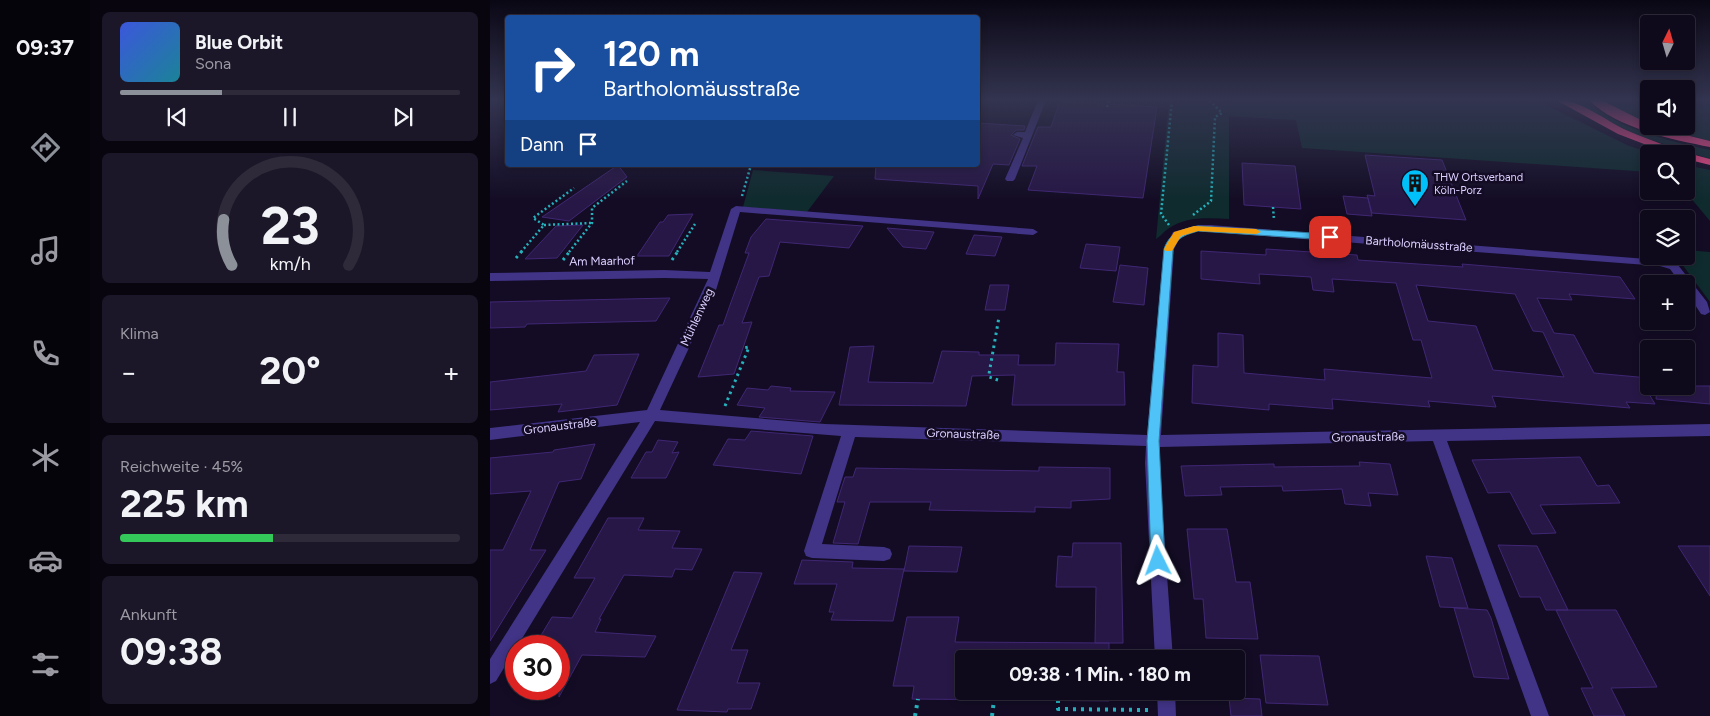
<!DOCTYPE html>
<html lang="de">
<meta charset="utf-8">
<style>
:root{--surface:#0e091b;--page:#1c1728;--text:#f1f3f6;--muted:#9b9aa3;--line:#2e2a3a;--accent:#8c9099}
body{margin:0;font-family:Figtree,sans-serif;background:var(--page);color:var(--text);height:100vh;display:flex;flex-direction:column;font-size:19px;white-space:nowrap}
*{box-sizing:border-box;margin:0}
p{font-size:16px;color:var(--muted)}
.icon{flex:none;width:28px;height:28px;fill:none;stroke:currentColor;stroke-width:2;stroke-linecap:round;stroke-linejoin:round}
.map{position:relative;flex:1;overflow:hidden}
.drawer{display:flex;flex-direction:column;gap:12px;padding:12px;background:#08050f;width:400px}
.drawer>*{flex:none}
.top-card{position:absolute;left:15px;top:15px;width:475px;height:152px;border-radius:5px;box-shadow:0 2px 8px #0003,0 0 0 1px var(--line);background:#1a4fa0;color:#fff;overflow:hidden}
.needle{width:32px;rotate:5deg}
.tools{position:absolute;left:1150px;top:15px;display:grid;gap:10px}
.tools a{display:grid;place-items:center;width:55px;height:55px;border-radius:5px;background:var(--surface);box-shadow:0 2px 8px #0003,0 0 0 1px var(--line);font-size:25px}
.speed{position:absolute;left:15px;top:635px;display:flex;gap:10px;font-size:25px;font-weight:700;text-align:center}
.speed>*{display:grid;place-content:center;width:65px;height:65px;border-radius:50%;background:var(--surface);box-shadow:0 2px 8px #0003,0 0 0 1px var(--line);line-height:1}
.speed .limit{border:8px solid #d22;background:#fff;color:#111}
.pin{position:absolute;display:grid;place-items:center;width:42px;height:42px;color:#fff;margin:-21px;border-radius:10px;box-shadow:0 2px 8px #0006}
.me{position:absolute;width:55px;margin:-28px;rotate:357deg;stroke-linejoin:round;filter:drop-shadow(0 0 4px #0008)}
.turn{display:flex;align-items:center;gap:18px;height:105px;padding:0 15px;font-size:22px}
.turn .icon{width:65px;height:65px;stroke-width:2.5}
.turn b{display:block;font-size:35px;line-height:42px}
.then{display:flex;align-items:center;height:48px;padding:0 15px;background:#0003;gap:10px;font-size:19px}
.big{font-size:38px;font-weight:700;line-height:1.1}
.drawer .widget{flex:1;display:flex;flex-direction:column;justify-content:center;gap:8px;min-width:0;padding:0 18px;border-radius:8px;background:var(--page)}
.drawer .dial{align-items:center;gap:0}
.dial svg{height:130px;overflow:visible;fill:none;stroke:var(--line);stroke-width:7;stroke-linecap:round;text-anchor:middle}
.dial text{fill:var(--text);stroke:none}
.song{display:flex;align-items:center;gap:15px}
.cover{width:60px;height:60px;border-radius:8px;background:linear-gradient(135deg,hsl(230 70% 55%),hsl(190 70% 35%))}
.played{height:5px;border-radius:2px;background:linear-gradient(90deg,var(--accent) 30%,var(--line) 30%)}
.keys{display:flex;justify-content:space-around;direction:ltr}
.heat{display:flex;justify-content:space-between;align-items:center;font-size:28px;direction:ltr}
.charge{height:8px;border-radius:4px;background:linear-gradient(90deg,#34c759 45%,var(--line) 0)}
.trip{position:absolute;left:465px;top:650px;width:290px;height:50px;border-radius:5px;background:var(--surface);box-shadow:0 2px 8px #0003,0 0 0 1px var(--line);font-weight:700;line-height:50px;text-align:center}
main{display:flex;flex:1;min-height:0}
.tabs{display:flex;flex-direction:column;width:90px;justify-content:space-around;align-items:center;background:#06040b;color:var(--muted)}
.tabs .icon{width:35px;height:35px}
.tabs .selected{color:var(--accent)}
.tabs b{font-size:22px;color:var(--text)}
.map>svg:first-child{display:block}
.green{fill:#0f2b2e}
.building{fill:#271746;stroke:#402774;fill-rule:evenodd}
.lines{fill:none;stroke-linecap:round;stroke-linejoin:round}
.path-far2{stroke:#25b2bd;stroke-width:2.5;stroke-dasharray:2 2.5;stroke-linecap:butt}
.path-far1{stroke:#25b2bd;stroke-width:3;stroke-dasharray:2.5 4;stroke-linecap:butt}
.path{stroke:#25b2bd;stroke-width:4;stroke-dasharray:3 5;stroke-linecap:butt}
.minor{fill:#413386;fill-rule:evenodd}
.highway{fill:#ff4a89;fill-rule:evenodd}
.route{fill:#4fc3f7;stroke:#337fa1}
.slow{fill:#f59e0b}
.labels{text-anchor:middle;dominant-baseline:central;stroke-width:5;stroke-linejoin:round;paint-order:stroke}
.far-poi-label{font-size:11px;fill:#dbcfff;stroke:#130c24;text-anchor:start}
.street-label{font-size:12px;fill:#dbcfff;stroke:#130c24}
</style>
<main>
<nav class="tabs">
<b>09:37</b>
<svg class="icon selected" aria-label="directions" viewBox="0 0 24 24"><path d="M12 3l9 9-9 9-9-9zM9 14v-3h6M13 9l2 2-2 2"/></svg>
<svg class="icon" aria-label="music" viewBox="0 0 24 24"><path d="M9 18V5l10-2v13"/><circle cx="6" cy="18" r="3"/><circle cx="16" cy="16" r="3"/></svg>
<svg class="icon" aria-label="phone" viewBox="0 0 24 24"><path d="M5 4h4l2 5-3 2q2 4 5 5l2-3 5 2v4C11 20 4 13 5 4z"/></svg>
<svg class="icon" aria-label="climate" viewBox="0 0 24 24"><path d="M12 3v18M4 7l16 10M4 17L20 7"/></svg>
<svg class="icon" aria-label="car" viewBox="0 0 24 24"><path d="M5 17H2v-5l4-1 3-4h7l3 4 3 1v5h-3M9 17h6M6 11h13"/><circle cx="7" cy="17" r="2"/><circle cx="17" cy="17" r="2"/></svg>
<svg class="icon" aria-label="filters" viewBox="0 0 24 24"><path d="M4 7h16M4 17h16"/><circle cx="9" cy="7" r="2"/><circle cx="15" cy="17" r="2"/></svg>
</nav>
<section class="drawer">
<div class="widget">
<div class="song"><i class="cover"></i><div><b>Blue Orbit</b><p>Sona</p></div></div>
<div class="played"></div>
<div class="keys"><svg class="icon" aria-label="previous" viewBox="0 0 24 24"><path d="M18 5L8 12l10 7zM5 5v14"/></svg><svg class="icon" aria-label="pause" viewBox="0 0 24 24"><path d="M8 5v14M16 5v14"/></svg><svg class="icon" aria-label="next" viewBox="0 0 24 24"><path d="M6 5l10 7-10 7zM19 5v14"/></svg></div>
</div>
<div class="widget dial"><svg viewBox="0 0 100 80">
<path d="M14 69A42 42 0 1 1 86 69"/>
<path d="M14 69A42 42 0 0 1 9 41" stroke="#8c9099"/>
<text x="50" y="56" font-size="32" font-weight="700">23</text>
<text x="50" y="72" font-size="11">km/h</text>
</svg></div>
<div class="widget"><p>Klima</p>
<div class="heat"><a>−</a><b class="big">20°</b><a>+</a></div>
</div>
<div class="widget"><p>Reichweite · 45%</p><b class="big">225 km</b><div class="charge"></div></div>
<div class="widget"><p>Ankunft</p><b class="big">09:38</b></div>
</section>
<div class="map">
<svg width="1220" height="716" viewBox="0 0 1220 716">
<rect width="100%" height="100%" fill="#130c24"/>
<!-- green -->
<path class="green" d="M740,100H1046L1137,145L1163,154H1159V172L812,148L806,120L739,116V219C717,218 696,216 678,229C673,232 670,237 666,239L679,102L719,104Z
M1077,100C1099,100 1117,118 1137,126C1164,137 1192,144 1220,150V159L1146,135Z
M1110,100H1159V125Z
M1196,100H1220V141L1163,126H1196Z
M1196,165L1220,170V221L1195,191Z
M263,170L344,176L317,212L253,207Z
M1196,250L1220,252V302L1186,256H1196Z"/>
<!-- building -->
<path class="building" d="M570,101L667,107L653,198L538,190L547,166H532L548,127H561Z
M488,123L535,126L534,130H526L521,135L530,139L519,165L503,164L488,199V186L385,179L386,165H488Z
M875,155L952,160L976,220L882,213L877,195L885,196Z
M752,163L805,166L811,209L754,205Z
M128,165L137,177L79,221L52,217Z
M853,196L878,198L882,216L857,214Z
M203,214L179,256H147L170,222H173L178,215Z
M276,219L373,226L359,248L290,242L279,276L269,277L252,323L262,322L244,374L208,377L229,325H233L240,305L259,253H255L261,237Z
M93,225L67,258L35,259L66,226Z
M397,228L444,232L436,249L413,247Z
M484,235L512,237L505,256L476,254Z
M596,244L630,247L626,271L590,268Z
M776,249L867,255L868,260L973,267L972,264L1130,277L1145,299L1079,294L1082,300L1047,298L1064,333L1084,335L1104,373L1159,378V394L1165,404L1136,402L1140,408L1002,396L1006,407L938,401L940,407L842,399L843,409L779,404V410L702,403L703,365L728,367V333L753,335L754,373L835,380L834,369L942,378L931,340H923L906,283L842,279L844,292L823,290L821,277L769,274L770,284L711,279V251L776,255ZM926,285L1025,294L1043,331L1053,332L1074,377L1003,370L986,326L938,321Z
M630,265L658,268L654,305L623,302Z
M500,285H519L515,310H495Z
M180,298L166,321L37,324L35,327L0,328V302Z
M566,343L629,344L627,372H634L635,405H522L525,375L482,376L476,406L349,405L360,347L384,346L378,382L443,383L452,351L489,352V355H529L528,365H565Z
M149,354L127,405L68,412L72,404L0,410V382L96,371L104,355Z
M281,386L301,388L300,391L345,392L330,422L269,417L275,408L247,405L257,388L278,390Z
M1167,386H1220V404L1166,399Z
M261,431L323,436L311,474L223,465L238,439L255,440Z
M168,440L188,442L182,453L189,452L176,478H141L156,452H162Z
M105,444L91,479L69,482L40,550H56L0,641V550H13L41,491L0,494V458L63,452L64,450Z
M1090,457L1107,486L1119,485L1130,503L1050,505L1066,533L1042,534L1020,492L998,493L982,460Z
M869,462L900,464L908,495L878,493L881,506L855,504L852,489L793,491L792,486L730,487L732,495L695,496L691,466L784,464V467L870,466Z
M549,467L620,468V499L581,501V508L545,507V512L439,510L441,502H380L368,544L343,543L355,502H347L355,477H363L366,468L549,471Z
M118,518H154L148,530L190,531L182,548L212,549L202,570L185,569L182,577L134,575L109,619H111L105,632L166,636L155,657L92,655L69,697V643L47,642L62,617L82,618L105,578H84Z
M697,529H737L746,582H760L768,639L716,638L713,599H704Z
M583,543H631L633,643H605L606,587H566L568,556L582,557Z
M1008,545L1047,546L1078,610H1056L1050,597H1030Z
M419,546L472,547L467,572L414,571Z
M1188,546H1220V596Z
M936,556L962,558L978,608L950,607Z
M312,560L363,562L362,568L414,569L403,621L341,620L344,612H339L347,584H304Z
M244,572L272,573L241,650H258L247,683H270L261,709H238L237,712L187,710Z
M964,608L997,610L1001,618L1019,679L984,677Z
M1066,610H1126L1167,687L1121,688L1135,716H1104L1091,688H1103Z
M417,617H469L465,642L619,643V659H474V691H619V701L422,699L424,686H403Z
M770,655L829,656L838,705L776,703Z
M739,698L770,699L772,716H741Z"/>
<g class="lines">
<!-- path-far2 -->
<path class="path-far2" d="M617,107L619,100
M252,196L261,165
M783,207L784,220
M703,215L721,201L725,117L732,113L719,100
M54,225L101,223
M679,225L671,214L682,100
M31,252L54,225L43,218L84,188
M79,252L102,223V208L137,181
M187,252L205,224"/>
<!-- path-far1 -->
<path class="path-far1" d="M26,258L32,251
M73,260L80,251
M182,260L188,251
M508,380L499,377V374L509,317
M235,406L259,347L253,348"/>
<!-- path -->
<path class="path" d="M568,700V709L658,710
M425,716L428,699
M502,716L504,700"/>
<!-- minor -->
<path class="minor" d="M548,100H556L525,179L523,181H517L515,179L533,138L523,135L527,132H535Z
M246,206L543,229L548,232L543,235L250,212L226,290L170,410L335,424L657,435L674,249L683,232L708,225H720L1170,260L1188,265L1217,302L1220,312L1215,315L1211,314L1196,291V284H1191L1180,269L1170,266L708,231L691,236L684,249L671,435L1220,424V436L957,441L1059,716H1041L943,441L670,447L669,463L683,659H665L655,463L656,446L365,437L332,544L394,547L400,549L402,554L400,559L394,561L322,558L316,556L314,551L351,436L165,421L6,681L0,684V659L150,422L0,440V428L157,410L218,279L174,278L0,281V273L174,270L220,272L241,209Z
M667,691H685L686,716H668Z"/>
<!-- highway -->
<path class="highway" d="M1066,100C1092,100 1114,120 1136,130C1164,142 1192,152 1220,159V165L1196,159V154H1180L1128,134Z
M1099,100H1111L1159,124V126L1220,141V147C1184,140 1126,128 1099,100Z"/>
</g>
<!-- sky -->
<linearGradient id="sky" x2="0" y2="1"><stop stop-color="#0a0714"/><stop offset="0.5" stop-color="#333450"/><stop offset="1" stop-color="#333450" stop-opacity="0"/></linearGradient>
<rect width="1220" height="200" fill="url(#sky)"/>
<!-- route -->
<path class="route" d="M708,226L840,234L845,237L840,240L708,231C696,235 688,236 683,249L669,441L675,561L673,566L668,568L663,566L661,561L657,441L674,249C680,232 691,230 708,226Z"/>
<!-- slow -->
<path class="slow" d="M704,226L766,229L771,232L766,234L708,231L691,236L682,251H675L674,249L684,232Z"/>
<!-- icons -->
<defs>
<g id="building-pin" transform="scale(1.4375)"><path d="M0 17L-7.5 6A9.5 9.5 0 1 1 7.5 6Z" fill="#00c0fa" stroke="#130c24"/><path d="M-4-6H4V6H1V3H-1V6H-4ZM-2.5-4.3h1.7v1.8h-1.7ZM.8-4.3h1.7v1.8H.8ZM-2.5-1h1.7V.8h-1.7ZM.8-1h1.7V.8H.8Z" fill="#111"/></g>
</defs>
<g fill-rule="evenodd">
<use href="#building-pin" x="925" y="183"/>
</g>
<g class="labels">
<!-- far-poi labels -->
<g class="far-poi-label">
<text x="944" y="177">THW Ortsverband<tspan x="944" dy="13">Köln-Porz</tspan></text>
</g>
<!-- street labels -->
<g class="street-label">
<text transform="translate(929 244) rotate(4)">Bartholomäusstraße</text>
<text transform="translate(112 261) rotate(-1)">Am Maarhof</text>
<text transform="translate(207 317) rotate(-65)">Mühlenweg</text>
<text transform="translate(70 426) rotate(-7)">Gronaustraße</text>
<text transform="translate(473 434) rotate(2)">Gronaustraße</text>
<text transform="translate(878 437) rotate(-1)">Gronaustraße</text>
</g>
</g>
</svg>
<div class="tools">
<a><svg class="needle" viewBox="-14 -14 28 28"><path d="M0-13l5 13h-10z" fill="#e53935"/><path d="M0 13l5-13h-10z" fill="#9b9aa3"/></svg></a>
<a><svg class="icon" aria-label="sound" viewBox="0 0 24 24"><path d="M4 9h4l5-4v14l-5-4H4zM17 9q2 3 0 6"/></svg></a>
<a><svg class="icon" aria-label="search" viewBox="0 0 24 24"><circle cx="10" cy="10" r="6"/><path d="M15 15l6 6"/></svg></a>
<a><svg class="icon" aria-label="layers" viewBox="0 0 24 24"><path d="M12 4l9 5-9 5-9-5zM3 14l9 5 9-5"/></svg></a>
<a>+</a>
<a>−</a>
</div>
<div class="speed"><div class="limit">30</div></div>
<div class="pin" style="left:840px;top:237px;background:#d93025"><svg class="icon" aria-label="arrive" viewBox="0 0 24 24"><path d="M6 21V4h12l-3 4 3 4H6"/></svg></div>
<svg class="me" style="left:668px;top:561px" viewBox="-20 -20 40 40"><path d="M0-17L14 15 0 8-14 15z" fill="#4fc3f7" stroke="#fff" stroke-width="4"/></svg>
<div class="trip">09:38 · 1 Min. · 180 m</div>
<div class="top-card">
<div class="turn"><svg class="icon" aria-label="right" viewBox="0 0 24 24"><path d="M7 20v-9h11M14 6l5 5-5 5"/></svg><div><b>120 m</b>Bartholomäusstraße</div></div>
<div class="then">Dann<svg class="icon" aria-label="arrive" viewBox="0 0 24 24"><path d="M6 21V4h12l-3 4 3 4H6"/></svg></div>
</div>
</div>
</main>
